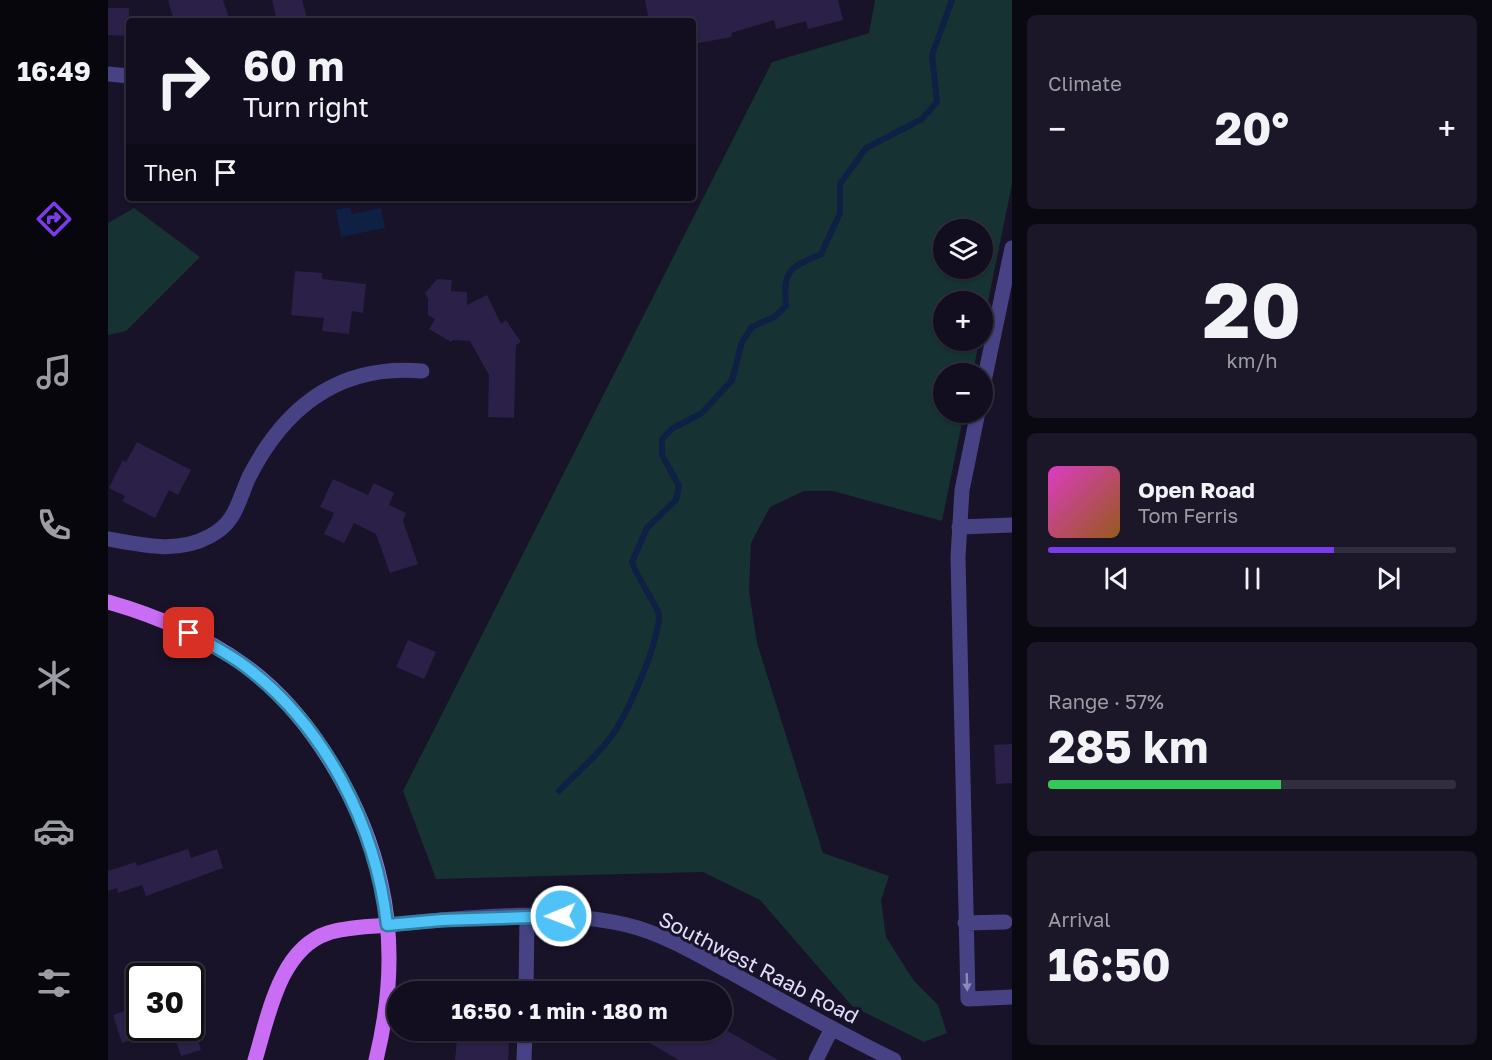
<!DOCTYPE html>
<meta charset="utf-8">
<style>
:root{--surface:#120e1f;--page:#1b1728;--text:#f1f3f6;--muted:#9c9ca4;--line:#312e3d;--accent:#7c3aed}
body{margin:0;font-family:"Golos Text",sans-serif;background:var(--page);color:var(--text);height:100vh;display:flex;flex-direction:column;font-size:22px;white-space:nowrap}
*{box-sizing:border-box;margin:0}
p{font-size:20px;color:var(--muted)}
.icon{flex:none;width:33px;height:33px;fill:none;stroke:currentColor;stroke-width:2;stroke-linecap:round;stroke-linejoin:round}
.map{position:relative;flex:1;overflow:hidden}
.side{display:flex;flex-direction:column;gap:15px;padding:15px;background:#0a0811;width:480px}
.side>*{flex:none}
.banner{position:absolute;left:18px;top:18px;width:570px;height:183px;border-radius:6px;box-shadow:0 2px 4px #0004,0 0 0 2px var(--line);background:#120e1f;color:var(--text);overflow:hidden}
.tools{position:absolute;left:825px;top:219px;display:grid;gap:12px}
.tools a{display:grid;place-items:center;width:60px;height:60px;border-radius:50%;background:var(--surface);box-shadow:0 2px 4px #0004,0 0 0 2px var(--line);font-size:30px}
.speed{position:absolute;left:18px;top:963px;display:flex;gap:12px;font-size:30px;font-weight:700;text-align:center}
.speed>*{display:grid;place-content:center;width:78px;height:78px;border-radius:50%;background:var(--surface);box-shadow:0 2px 4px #0004,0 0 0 2px var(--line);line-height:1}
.speed .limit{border:3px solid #111;border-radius:9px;background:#fff;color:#111}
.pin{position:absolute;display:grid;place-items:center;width:51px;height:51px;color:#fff;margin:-26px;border-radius:12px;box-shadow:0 3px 9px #0006}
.me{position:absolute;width:66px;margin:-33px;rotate:269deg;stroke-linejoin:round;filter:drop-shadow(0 0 4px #0008)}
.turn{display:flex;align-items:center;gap:21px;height:126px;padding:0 18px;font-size:27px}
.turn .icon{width:78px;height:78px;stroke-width:2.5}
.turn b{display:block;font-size:42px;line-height:51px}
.then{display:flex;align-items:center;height:57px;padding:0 18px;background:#0003;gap:12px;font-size:22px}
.big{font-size:45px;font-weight:700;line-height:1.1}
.side .tile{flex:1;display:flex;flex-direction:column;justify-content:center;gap:9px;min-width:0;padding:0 21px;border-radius:9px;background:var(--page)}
.side .dial{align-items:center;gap:0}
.dial b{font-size:78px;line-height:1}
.song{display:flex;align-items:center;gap:18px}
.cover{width:72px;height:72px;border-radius:9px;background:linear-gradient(135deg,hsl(310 70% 55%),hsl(30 70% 35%))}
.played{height:6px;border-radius:3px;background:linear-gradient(90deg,var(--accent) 70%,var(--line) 70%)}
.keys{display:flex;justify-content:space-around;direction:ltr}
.heat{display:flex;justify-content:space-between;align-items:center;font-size:33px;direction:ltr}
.charge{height:9px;border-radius:4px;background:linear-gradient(90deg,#34c759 57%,var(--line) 0)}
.trip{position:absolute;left:279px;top:981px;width:345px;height:60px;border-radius:30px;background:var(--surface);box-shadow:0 2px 4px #0004,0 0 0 2px var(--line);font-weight:700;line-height:60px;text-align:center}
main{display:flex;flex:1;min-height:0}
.dock{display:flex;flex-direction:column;width:108px;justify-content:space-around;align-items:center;background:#07060c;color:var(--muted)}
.dock .icon{width:42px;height:42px}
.dock .current{color:var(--accent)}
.dock b{font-size:27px;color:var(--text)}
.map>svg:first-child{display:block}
.green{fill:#163232;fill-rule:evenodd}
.water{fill:#0f2045}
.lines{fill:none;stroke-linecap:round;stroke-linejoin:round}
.stream{stroke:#0f2045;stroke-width:6}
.building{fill:#2a2048}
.minor{stroke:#474284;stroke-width:15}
.major{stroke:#c86df4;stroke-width:15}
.oneway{fill:#8d88ba}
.route-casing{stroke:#337fa1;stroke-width:15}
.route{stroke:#4fc3f7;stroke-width:10}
.labels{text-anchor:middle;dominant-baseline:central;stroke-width:6;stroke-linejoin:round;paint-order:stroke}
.street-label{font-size:21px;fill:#e2ddfc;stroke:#181329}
</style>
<main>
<nav class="dock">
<b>16:49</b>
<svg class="icon current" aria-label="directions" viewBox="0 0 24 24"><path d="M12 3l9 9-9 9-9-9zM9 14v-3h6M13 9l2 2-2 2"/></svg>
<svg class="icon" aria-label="music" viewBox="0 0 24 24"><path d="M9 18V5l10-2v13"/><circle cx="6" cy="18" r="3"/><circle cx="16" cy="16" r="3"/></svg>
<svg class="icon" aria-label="phone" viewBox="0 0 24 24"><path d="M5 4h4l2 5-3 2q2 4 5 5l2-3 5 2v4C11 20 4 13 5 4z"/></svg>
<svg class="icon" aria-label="climate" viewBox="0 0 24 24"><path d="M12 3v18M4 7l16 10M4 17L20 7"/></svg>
<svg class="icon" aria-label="car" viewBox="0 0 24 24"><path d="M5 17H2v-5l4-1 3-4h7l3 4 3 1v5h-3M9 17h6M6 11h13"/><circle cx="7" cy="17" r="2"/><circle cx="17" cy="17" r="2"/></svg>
<svg class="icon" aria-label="filters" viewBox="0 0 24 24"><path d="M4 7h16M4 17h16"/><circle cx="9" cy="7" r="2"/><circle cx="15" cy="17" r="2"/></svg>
</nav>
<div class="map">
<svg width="904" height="1060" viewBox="0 0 904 1060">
<rect width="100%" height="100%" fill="#181329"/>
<!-- green -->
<path class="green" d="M767,0H904V184L875,326L874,302H836V340L871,341L865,373L836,374V412L856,413L834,521L725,491H696L662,507L643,543L641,591L649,643L715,853L781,876L773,900L778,937L806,981L830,1005L839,1033L816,1042L744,1006L652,900L595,872L328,879L295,791L664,62L761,33ZM836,230H874V268H836Z
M26,208L92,257L18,331L0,335V223Z"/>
<!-- water -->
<path class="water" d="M242,207L244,214L273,208L277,228L233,237L228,210Z"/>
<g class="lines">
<!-- stream -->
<path class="stream" d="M451,791C468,773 491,755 505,734C521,710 551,643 551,615C550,607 528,576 524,562L539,528L568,500L571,486L554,455V439L565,428L594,413L624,380L634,342L644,327L666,317L678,306C675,270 681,268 713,254L732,213V184L758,148L814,119L829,102L824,55L844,0"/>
</g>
<!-- building -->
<path class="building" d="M60,0H115L122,21H66Z
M164,0H194L200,21H169Z
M537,0H730L735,20L700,29L698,21L668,29L666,20L623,33L624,37L585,44V21H541Z
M0,8H21V36L0,35Z
M187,271L214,273V279L258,284L255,313L244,311L241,334L214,331L216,318L183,315Z
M329,279L344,280L343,291L359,292V305L379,295L393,324L398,320L413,342L408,345L406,418L380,417L381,375L362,341L345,340L343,342L321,329L327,319L320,315V299L317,293Z
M29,442L83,470L70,495L61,490L47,518L14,501L17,496L1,488L15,460L18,462Z
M225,479L260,495L266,483L286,493L281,505L298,513L295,521L310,564L282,573L268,534L246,523L236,543L216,534L226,513L212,507Z
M300,640L328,652L316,679L288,667Z
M904,744V783L888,784L886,745Z
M80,849L83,858L109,849L115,868L38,896L34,885L10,893L9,888L0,891V871L28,862L29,866Z
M32,1006V1037L14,1043L5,1015Z
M64,1028H86L93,1050L73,1056Z
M350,1030H402L400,1060H347Z
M519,1030H618L670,1060H571Z"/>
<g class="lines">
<!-- minor -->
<path class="minor" d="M0,74L21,76
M874,391L904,248
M870,412L854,490L850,557L860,999L904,997
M851,527L904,525
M0,539C34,545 70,554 102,536C128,523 130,501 141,477C177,406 232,364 314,371
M857,923L897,922
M279,925C355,918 445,907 519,925C556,934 589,954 622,972C676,1002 730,1033 786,1060
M418,992L419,916
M416,1060L417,1030
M708,1060L724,1028"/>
<!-- major -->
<path class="major" d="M0,602C49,616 94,635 136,665C202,712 256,804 273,884C286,942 282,1003 268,1060
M147,1060C160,1018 171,949 220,933C238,927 260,927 279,925"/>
</g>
<!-- one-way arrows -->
<defs><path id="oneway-solid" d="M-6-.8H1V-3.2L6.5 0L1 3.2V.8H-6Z" transform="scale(1.5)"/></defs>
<use class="oneway" href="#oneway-solid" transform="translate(859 982) rotate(88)"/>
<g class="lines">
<!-- route casing -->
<g class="route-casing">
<path id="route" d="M81,633C100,643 120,653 137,666C217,726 268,826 279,925L334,920L453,916"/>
</g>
<!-- route -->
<use href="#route" class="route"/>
</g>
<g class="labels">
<!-- street labels -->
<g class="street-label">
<text transform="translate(651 967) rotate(27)">Southwest Raab Road</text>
</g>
</g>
</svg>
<div class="tools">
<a><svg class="icon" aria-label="layers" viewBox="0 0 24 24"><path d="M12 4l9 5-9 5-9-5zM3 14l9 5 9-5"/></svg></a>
<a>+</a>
<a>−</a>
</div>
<div class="speed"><div class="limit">30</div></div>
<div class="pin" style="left:81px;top:633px;background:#d93025"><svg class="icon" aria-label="arrive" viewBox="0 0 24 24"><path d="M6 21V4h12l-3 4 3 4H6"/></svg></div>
<svg class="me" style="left:453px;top:916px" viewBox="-20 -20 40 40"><circle r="17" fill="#4fc3f7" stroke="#fff" stroke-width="3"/><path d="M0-11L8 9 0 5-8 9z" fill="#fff"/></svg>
<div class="trip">16:50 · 1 min · 180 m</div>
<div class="banner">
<div class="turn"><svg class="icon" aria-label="right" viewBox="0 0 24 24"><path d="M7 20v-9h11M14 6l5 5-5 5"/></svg><div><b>60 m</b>Turn right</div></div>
<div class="then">Then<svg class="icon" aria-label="arrive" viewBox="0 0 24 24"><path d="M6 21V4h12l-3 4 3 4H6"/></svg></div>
</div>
</div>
<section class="side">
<div class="tile"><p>Climate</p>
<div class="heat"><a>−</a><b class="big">20°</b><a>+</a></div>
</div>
<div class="tile dial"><b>20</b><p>km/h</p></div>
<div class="tile">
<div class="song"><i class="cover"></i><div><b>Open Road</b><p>Tom Ferris</p></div></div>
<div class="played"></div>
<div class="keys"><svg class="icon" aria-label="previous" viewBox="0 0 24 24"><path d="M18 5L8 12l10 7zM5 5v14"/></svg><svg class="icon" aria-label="pause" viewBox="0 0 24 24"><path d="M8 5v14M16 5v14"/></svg><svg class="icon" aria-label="next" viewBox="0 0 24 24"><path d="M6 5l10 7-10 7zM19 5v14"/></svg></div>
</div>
<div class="tile"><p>Range · 57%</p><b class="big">285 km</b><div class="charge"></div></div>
<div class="tile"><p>Arrival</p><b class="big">16:50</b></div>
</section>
</main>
